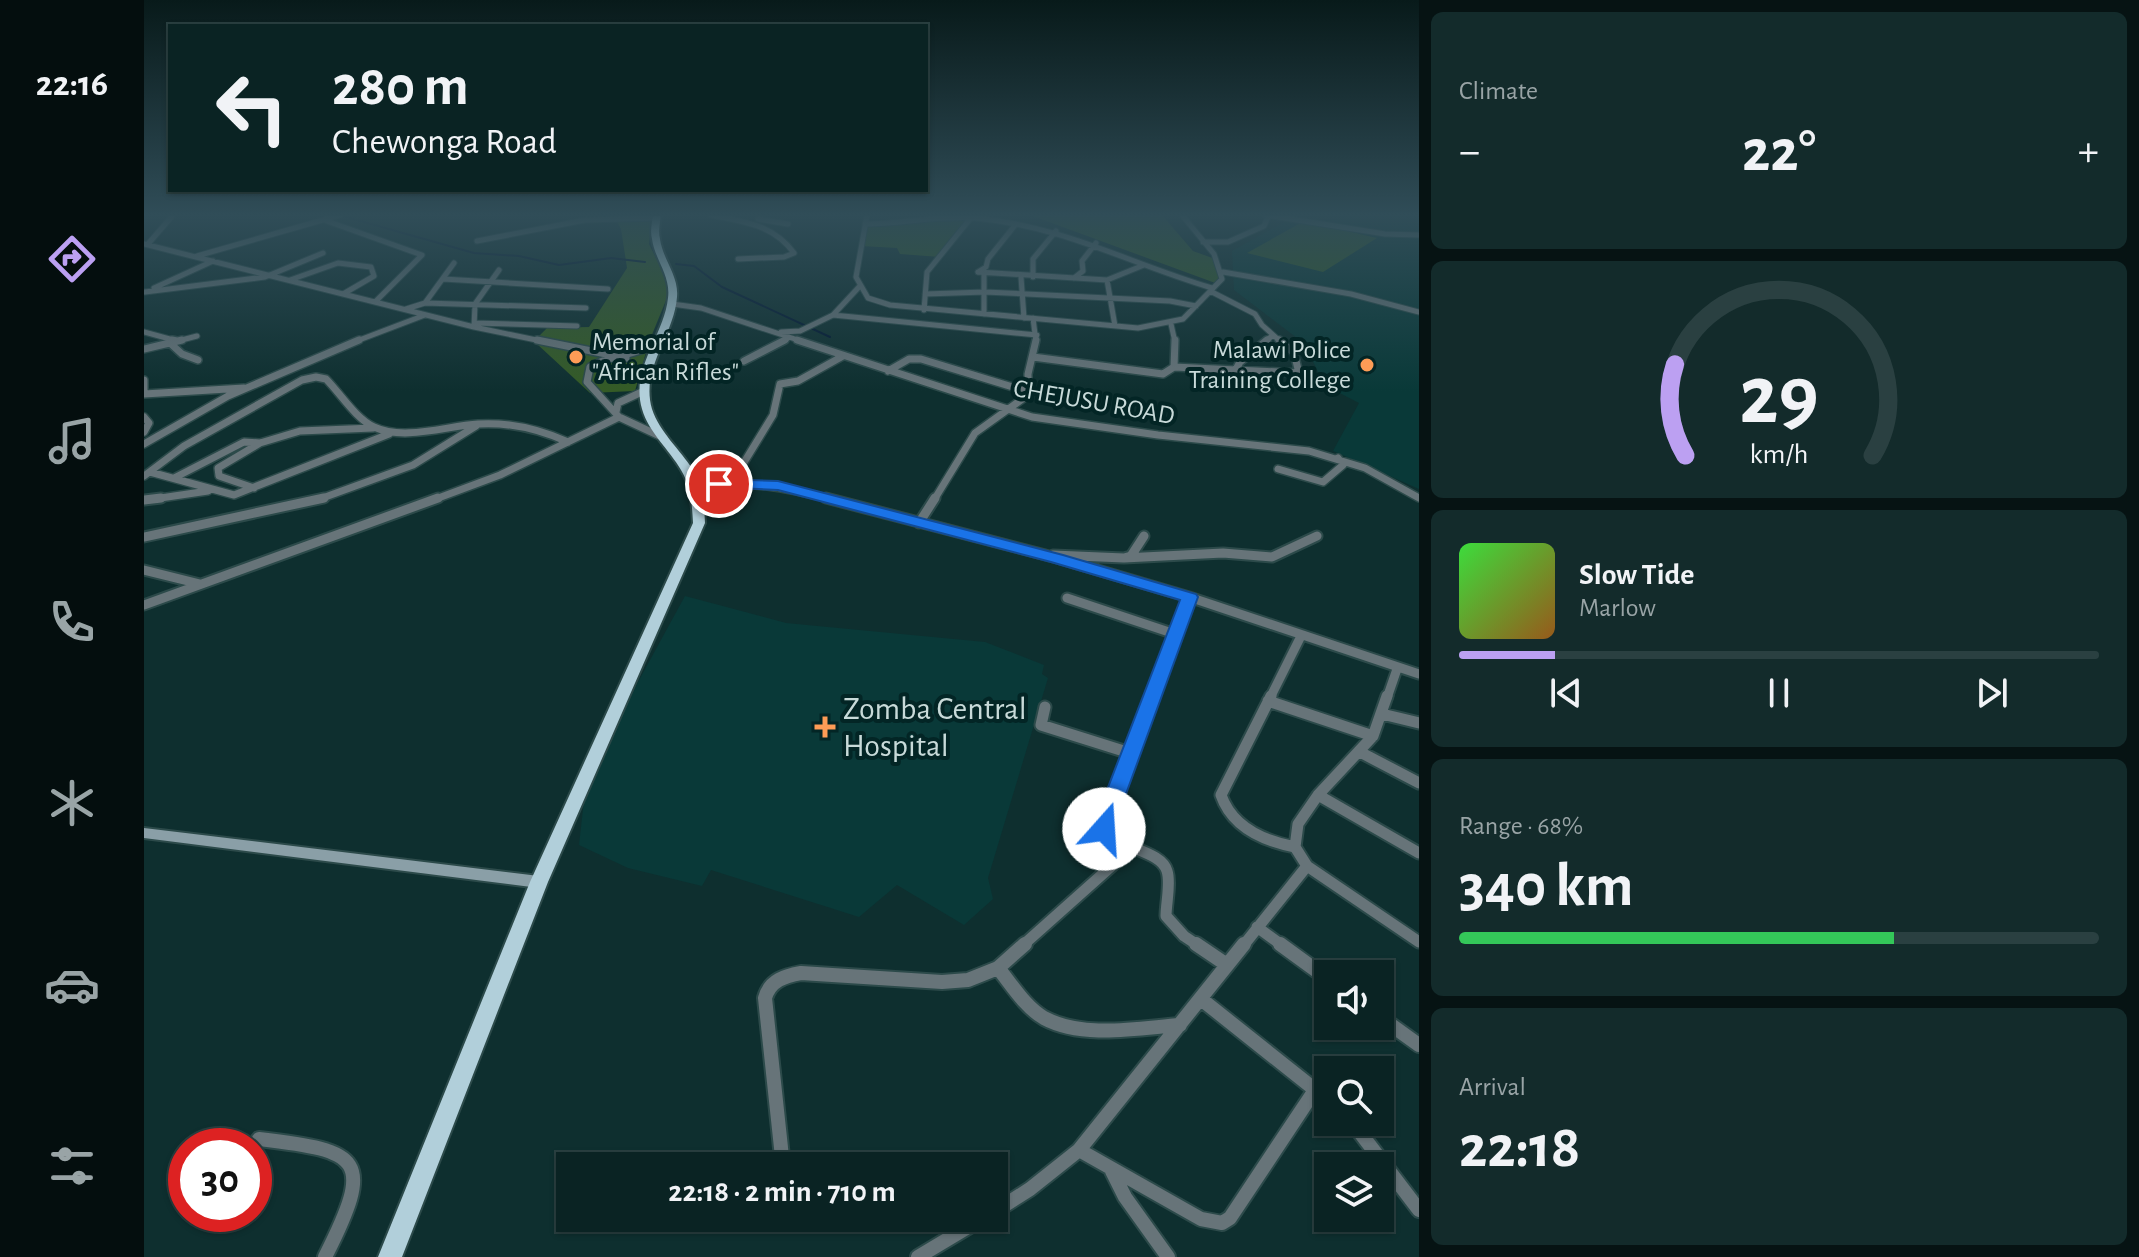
<!DOCTYPE html>
<meta charset="utf-8">
<style>
:root{--surface:#0a2323;--page:#132b2b;--text:#f1f3f6;--muted:#99a4a6;--line:#2a4041;--accent:#bca0f2}
body{margin:0;font-family:"Alegreya Sans",sans-serif;background:var(--page);color:var(--text);height:100vh;display:flex;flex-direction:column;font-size:30px;white-space:nowrap}
*{box-sizing:border-box;margin:0}
p{font-size:26px;color:var(--muted)}
.icon{flex:none;width:44px;height:44px;fill:none;stroke:currentColor;stroke-width:2;stroke-linecap:round;stroke-linejoin:round}
.map{position:relative;flex:1;overflow:hidden}
.details{display:flex;flex-direction:column;gap:12px;padding:12px;background:#061313;width:720px}
.details>*{flex:none}
.banner{position:absolute;left:24px;top:24px;width:760px;height:168px;border-radius:0px;box-shadow:0 2px 6px #0004,0 0 0 2px var(--line);background:#0a2323;color:var(--text);overflow:hidden}
.controls{position:absolute;left:1170px;top:960px;display:grid;gap:16px}
.controls a{display:grid;place-items:center;width:80px;height:80px;border-radius:0px;background:var(--surface);box-shadow:0 2px 6px #0004,0 0 0 2px var(--line);font-size:40px}
.speed{position:absolute;left:24px;top:1128px;display:flex;gap:16px;font-size:40px;font-weight:700;text-align:center}
.speed>*{display:grid;place-content:center;width:104px;height:104px;border-radius:50%;background:var(--surface);box-shadow:0 2px 6px #0004,0 0 0 2px var(--line);line-height:1}
.speed .limit{border:12px solid #d22;background:#fff;color:#111}
.pin{position:absolute;display:grid;place-items:center;width:68px;height:68px;color:#fff;margin:-34px;border:4px solid #fff;border-radius:50%;box-shadow:0 2px 8px #0007}
.me{position:absolute;width:88px;margin:-44px;rotate:19deg;stroke-linejoin:round;filter:drop-shadow(0 0 6px #0008)}
.turn{display:flex;align-items:center;gap:28px;height:168px;padding:0 32px;font-size:36px}
.turn .icon{width:104px;height:104px;stroke-width:2.5}
.turn b{display:block;font-size:56px;line-height:68px}
.big{font-size:60px;font-weight:700;line-height:1.1}
.details .tile{flex:1;display:flex;flex-direction:column;justify-content:center;gap:12px;min-width:0;padding:0 28px;border-radius:12px;background:var(--page)}
.details .dial{align-items:center;gap:0}
.dial svg{height:208px;overflow:visible;fill:none;stroke:var(--line);stroke-width:7;stroke-linecap:round;text-anchor:middle}
.dial text{fill:var(--text);stroke:none}
.song{display:flex;align-items:center;gap:24px}
.cover{width:96px;height:96px;border-radius:12px;background:linear-gradient(135deg,hsl(120 70% 55%),hsl(30 70% 35%))}
.played{height:8px;border-radius:4px;background:linear-gradient(90deg,var(--accent) 15%,var(--line) 15%)}
.keys{display:flex;justify-content:space-around;direction:ltr}
.heat{display:flex;justify-content:space-between;align-items:center;font-size:44px;direction:ltr}
.charge{height:12px;border-radius:6px;background:linear-gradient(90deg,#34c759 68%,var(--line) 0)}
.trip{position:absolute;left:412px;top:1152px;width:452px;height:80px;border-radius:0px;background:var(--surface);box-shadow:0 2px 6px #0004,0 0 0 2px var(--line);font-weight:700;line-height:80px;text-align:center}
main{display:flex;flex:1;min-height:0}
.dock{display:flex;flex-direction:column;width:144px;justify-content:space-around;align-items:center;background:#040e0e;color:var(--muted)}
.dock .icon{width:56px;height:56px}
.dock .current{color:var(--accent)}
.dock b{font-size:36px;color:var(--text)}
.map>svg:first-child{display:block}
.built{fill:#093938}
.green{fill:#345b26}
.lines{fill:none;stroke-linecap:round;stroke-linejoin:round}
.stream{stroke:#001731;stroke-width:2}
.minor-far4-casing{stroke:#2c4a4a;stroke-width:7}
.minor-far3-casing{stroke:#2c4a4a;stroke-width:10}
.minor-far2-casing{stroke:#2c4a4a;stroke-width:13}
.minor-far1-casing{stroke:#2c4a4a;stroke-width:15}
.minor-casing{stroke:#2c4a4a;stroke-width:18}
.secondary-casing{stroke:#2c4a4a;stroke-width:4}
.trunk-casing{stroke:#2c4a4a;stroke-width:4}
.minor-far4{stroke:#677479;stroke-width:5}
.minor-far3{stroke:#677479;stroke-width:7}
.minor-far2{stroke:#677479;stroke-width:9}
.minor-far1{stroke:#677479;stroke-width:11}
.minor{stroke:#677479;stroke-width:14}
.secondary{fill:#8a9fa7;fill-rule:evenodd}
.trunk{fill:#b1cfda;fill-rule:evenodd}
.route{fill:#1a73e8;stroke:#114b97;stroke-width:2}
.poi-dot{fill:#fd9c56;stroke:#032525;stroke-width:3}
.labels{text-anchor:middle;dominant-baseline:central;stroke-width:8;stroke-linejoin:round;paint-order:stroke}
.far-poi-label{font-size:26px;fill:#c8dad9;stroke:#032525;text-anchor:start}
.far-street-label{font-size:26px;fill:#c8dad9;stroke:#032525}
.poi-label{font-size:32px;fill:#c8dad9;stroke:#032525;text-anchor:start}
</style>
<main>
<nav class="dock">
<b>22:16</b>
<svg class="icon current" aria-label="directions" viewBox="0 0 24 24"><path d="M12 3l9 9-9 9-9-9zM9 14v-3h6M13 9l2 2-2 2"/></svg>
<svg class="icon" aria-label="music" viewBox="0 0 24 24"><path d="M9 18V5l10-2v13"/><circle cx="6" cy="18" r="3"/><circle cx="16" cy="16" r="3"/></svg>
<svg class="icon" aria-label="phone" viewBox="0 0 24 24"><path d="M5 4h4l2 5-3 2q2 4 5 5l2-3 5 2v4C11 20 4 13 5 4z"/></svg>
<svg class="icon" aria-label="climate" viewBox="0 0 24 24"><path d="M12 3v18M4 7l16 10M4 17L20 7"/></svg>
<svg class="icon" aria-label="car" viewBox="0 0 24 24"><path d="M5 17H2v-5l4-1 3-4h7l3 4 3 1v5h-3M9 17h6M6 11h13"/><circle cx="7" cy="17" r="2"/><circle cx="17" cy="17" r="2"/></svg>
<svg class="icon" aria-label="filters" viewBox="0 0 24 24"><path d="M4 7h16M4 17h16"/><circle cx="9" cy="7" r="2"/><circle cx="15" cy="17" r="2"/></svg>
</nav>
<div class="map">
<svg width="1275" height="1257" viewBox="0 0 1275 1257">
<rect width="100%" height="100%" fill="#0e2f2f"/>
<!-- built -->
<path class="built" d="M1205,215H1275V489L1189,451L1215,403L1180,385L1161,344L1090,290L1088,251L1144,220L1187,221Z
M541,596L642,623L841,642L900,665L898,674L904,678L844,878L849,899L820,925L753,885L715,917L567,870L558,886L484,868L435,845L440,800L452,771L494,682Z"/>
<!-- green -->
<path class="green" d="M452,215H508L505,244L521,276L525,293L505,342L491,391L446,393L393,344V338L403,328L445,327L483,268L477,229L472,220H452Z
M886,215H1018L1049,251L1074,260L1079,272L1074,284Z
M826,219L796,257L756,254L753,248L717,246L721,224Z
M1160,221L1233,238L1179,272L1103,253Z"/>
<g class="lines">
<!-- stream -->
<path class="stream" d="M195,215L330,253L375,256L415,265L467,258L501,262
M532,264L550,266L578,287L686,337"/>
<!-- minor-far4 casing -->
<g class="minor-far4-casing">
<path id="minor-far4" d="M567,215C600,222 629,224 650,253L640,257L594,259
M723,215L712,277L724,298L746,305L994,328L1039,319L1078,279L1070,254L1038,215
M1122,215L1241,234L1275,235
M614,219L644,224
M183,221L278,255L231,302
M721,224C758,224 794,215 832,218C922,227 984,263 1068,288
M333,241L441,220L512,218
M1059,242H1084L1120,226L1125,215
M0,244L330,327L402,342
M4,244L29,215
M53,256L196,215
M834,272L963,280L1000,265
M834,272L842,267L844,259L872,224
M1079,272L1207,294L1275,312
M840,275V314
M877,277L880,318
M889,277V259L912,231
M930,278L939,271L938,261L952,243
M299,279L464,289
M146,280L194,263L227,267L230,276L199,294
M963,280L971,326
M10,288L69,261
M1066,291L1111,314L1118,325L1137,342
M1,292L121,277L179,253
M781,294L841,292L1026,301L1052,306
M281,303L310,263
M528,304L557,308L660,342
M262,309L281,303L442,308
M780,310L783,272L826,219
M689,315L715,287
M889,318L892,342
M331,323L433,326
M1027,324L1031,342
M330,327L331,304L355,270
M0,332L33,341
M637,332L656,331L689,315L893,335
M30,342L53,336
M210,342L281,315
M637,342L644,338
M1121,342L1129,335"/>
</g>
<!-- minor-far3 casing -->
<g class="minor-far3-casing">
<path id="minor-far3" d="M28,340L33,341
M393,340L482,358
M653,340L888,417L1014,435L1165,451L1221,468L1275,498
M26,343L38,354L54,360
M512,343C491,356 467,354 446,367L443,382L475,417L520,438
M0,349L38,340
M889,357L1019,374L1030,367L1031,340
M600,361L641,340
M1030,367L1155,373L1150,353L1135,340
M744,371L765,359H777L885,392
M1091,371L1096,362L1123,340
M0,380V390
M0,394L100,388
M472,412L474,403L500,391
M0,417L5,423L0,432
M0,444L84,396L215,340
M1134,469L1179,482L1199,465L1194,458
M6,472L90,495L245,434
M0,476L40,446L158,380L172,377L182,379C196,393 212,419 230,427C260,441 302,426 334,424C366,422 395,429 424,442
M32,477L100,442L116,443L156,431L229,428
M588,482L629,415L636,384L654,381L699,356
M552,486C604,480 640,487 690,500
M110,488L75,476L74,468L116,443
M3,500L64,491
M173,500L269,465L332,426
M289,500L356,475L475,417
M790,500L831,433L884,395V374L892,340"/>
</g>
<!-- minor-far2 casing -->
<g class="minor-far2-casing">
<path id="minor-far2" d="M682,498L913,558L1045,597L1275,674
M0,500L17,498
M775,523L791,498
M0,537L180,498
M909,555L980,558L987,556L1000,536
M980,558L1079,553L1128,557L1173,536
M0,570L56,584
M923,598L1031,634
M0,605L294,498
M1008,698L1045,597
M1126,698L1157,636
M1243,698L1253,669"/>
</g>
<!-- minor-far1 casing -->
<g class="minor-far1-casing">
<path id="minor-far1" d="M1009,696L960,829C974,849 1017,850 1023,871C1027,883 1022,903 1022,916L1040,936L1055,946
M1127,696L1077,795C1088,827 1120,841 1151,847
M1243,696L1229,736L1174,795L1154,824L1151,847L1163,866L1275,942
M1124,701L1229,736
M901,707L897,725L986,753
M1238,714L1275,723
M1216,752L1275,783
M1174,795L1275,853
M1113,927L1139,946
M878,946L989,847
M1099,946L1163,866"/>
</g>
<!-- minor casing -->
<g class="minor-casing">
<path id="minor" d="M1052,944L1083,965
M1136,944L1184,979
M854,968L881,944
M1057,999L1184,1100
M1236,1017L1275,1045
M1208,1122L1275,1210
M115,1139C218,1151 231,1158 181,1257
M935,1150L1057,1219L1078,1223L1086,1218L1171,1090
M638,1157L621,998C626,980 641,976 657,973L798,982L824,980L854,968C868,985 881,1007 900,1018C939,1039 995,1028 1036,1025
M968,1171L981,1197L1024,1257
M850,1212L886,1189L935,1150L1100,944
M774,1257L839,1218"/>
</g>
<!-- secondary casing -->
<g class="secondary-casing">
<path id="secondary" d="M0,828L395,876L400,878L403,882L400,886L395,888L0,838Z"/>
</g>
<!-- trunk casing -->
<g class="trunk-casing">
<path id="trunk" d="M509,215H517C516,223 514,231 516,239C519,260 535,276 533,297C530,336 496,368 508,409C516,433 536,449 549,470C559,486 560,504 561,523L404,882L258,1257H234L386,882L549,523C548,504 547,486 537,470C525,449 505,433 498,409C486,368 520,336 524,298C527,276 511,260 508,239C506,231 508,223 509,215Z"/>
</g>
<!-- minor-far4 -->
<use href="#minor-far4" class="minor-far4"/>
<!-- minor-far3 -->
<use href="#minor-far3" class="minor-far3"/>
<!-- minor-far2 -->
<use href="#minor-far2" class="minor-far2"/>
<!-- minor-far1 -->
<use href="#minor-far1" class="minor-far1"/>
<!-- minor -->
<use href="#minor" class="minor"/>
<!-- secondary -->
<use href="#secondary" class="secondary"/>
<!-- trunk -->
<use href="#trunk" class="trunk"/>
</g>
<!-- sky -->
<linearGradient id="sky" x2="0" y2="1"><stop stop-color="#081a1a"/><stop offset="0.55" stop-color="#304d58"/><stop offset="1" stop-color="#304d58" stop-opacity="0"/></linearGradient>
<rect width="1275" height="391" fill="url(#sky)"/>
<!-- route -->
<path class="route" d="M575,479L634,481L919,555L1052,594L1054,597L967,835H952L948,829L1036,600L907,562L634,490L569,487V480Z"/>
<!-- markers -->
<g class="poi-dot">
<circle cx="432" cy="357" r="8"/>
<circle cx="1223" cy="365" r="8"/>
<path d="M677 715h8v8h8v8h-8v8h-8v-8h-8v-8h8z"/>
</g>
<g class="labels">
<!-- far-poi labels -->
<g class="far-poi-label">
<text x="448" y="342">Memorial of<tspan x="448" dy="30">"African Rifles"</tspan></text>
<text x="1207" y="350" text-anchor="end">Malawi Police<tspan x="1207" dy="30">Training College</tspan></text>
</g>
<!-- far-street labels -->
<g class="far-street-label">
<text transform="translate(950 402) rotate(10)">CHEJUSU ROAD</text>
</g>
<!-- poi labels -->
<g class="poi-label">
<text x="699" y="709">Zomba Central<tspan x="699" dy="37">Hospital</tspan></text>
</g>
</g>
</svg>
<div class="controls">
<a><svg class="icon" aria-label="sound" viewBox="0 0 24 24"><path d="M4 9h4l5-4v14l-5-4H4zM17 9q2 3 0 6"/></svg></a>
<a><svg class="icon" aria-label="search" viewBox="0 0 24 24"><circle cx="10" cy="10" r="6"/><path d="M15 15l6 6"/></svg></a>
<a><svg class="icon" aria-label="layers" viewBox="0 0 24 24"><path d="M12 4l9 5-9 5-9-5zM3 14l9 5 9-5"/></svg></a>
</div>
<div class="speed"><div class="limit">30</div></div>
<div class="pin" style="left:575px;top:484px;background:#d93025"><svg class="icon" aria-label="arrive" viewBox="0 0 24 24"><path d="M6 21V4h12l-3 4 3 4H6"/></svg></div>
<svg class="me" style="left:960px;top:829px" viewBox="-20 -20 40 40"><circle r="19" fill="#fff"/><path d="M0-13L10 11 0 6-10 11z" fill="#1a73e8"/></svg>
<div class="trip">22:18 · 2 min · 710 m</div>
<div class="banner">
<div class="turn"><svg class="icon" aria-label="left" viewBox="0 0 24 24"><path d="M17 20v-9H6M10 6l-5 5 5 5"/></svg><div><b>280 m</b>Chewonga Road</div></div>
</div>
</div>
<section class="details">
<div class="tile"><p>Climate</p>
<div class="heat"><a>−</a><b class="big">22°</b><a>+</a></div>
</div>
<div class="tile dial"><svg viewBox="0 0 100 80">
<path d="M14 69A42 42 0 1 1 86 69"/>
<path d="M14 69A42 42 0 0 1 10 34" stroke="#bca0f2"/>
<text x="50" y="56" font-size="32" font-weight="700">29</text>
<text x="50" y="72" font-size="11">km/h</text>
</svg></div>
<div class="tile">
<div class="song"><i class="cover"></i><div><b>Slow Tide</b><p>Marlow</p></div></div>
<div class="played"></div>
<div class="keys"><svg class="icon" aria-label="previous" viewBox="0 0 24 24"><path d="M18 5L8 12l10 7zM5 5v14"/></svg><svg class="icon" aria-label="pause" viewBox="0 0 24 24"><path d="M8 5v14M16 5v14"/></svg><svg class="icon" aria-label="next" viewBox="0 0 24 24"><path d="M6 5l10 7-10 7zM19 5v14"/></svg></div>
</div>
<div class="tile"><p>Range · 68%</p><b class="big">340 km</b><div class="charge"></div></div>
<div class="tile"><p>Arrival</p><b class="big">22:18</b></div>
</section>
</main>
